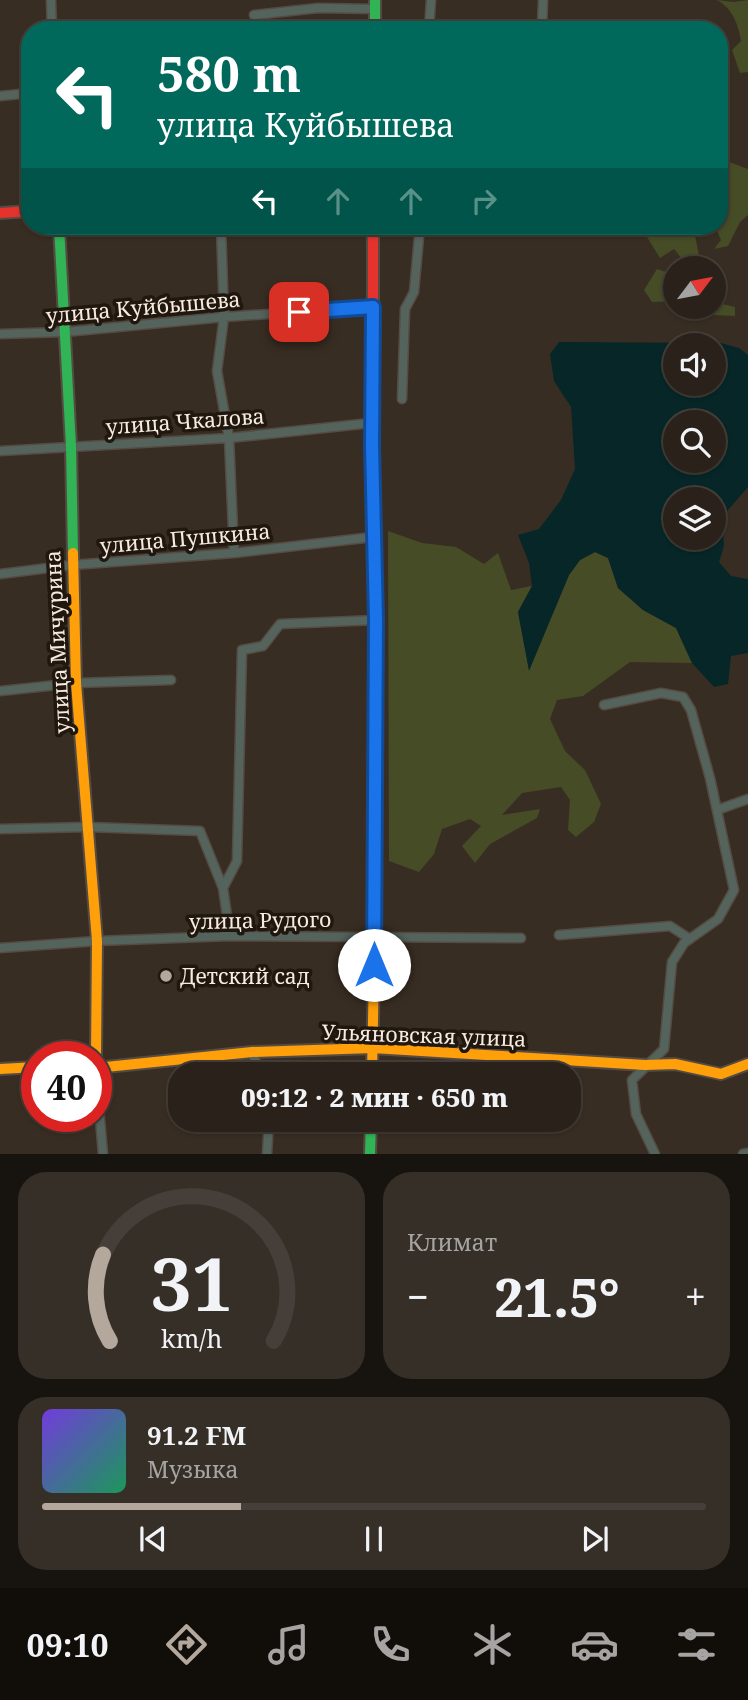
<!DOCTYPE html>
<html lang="ru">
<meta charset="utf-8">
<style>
:root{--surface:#2a221a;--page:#362f27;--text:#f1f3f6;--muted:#a5a4a2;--line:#463f39;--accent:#b4a89d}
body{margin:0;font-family:"Noto Serif",serif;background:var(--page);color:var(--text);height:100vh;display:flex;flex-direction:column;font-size:26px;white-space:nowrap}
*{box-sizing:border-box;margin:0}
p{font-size:23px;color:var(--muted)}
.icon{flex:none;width:38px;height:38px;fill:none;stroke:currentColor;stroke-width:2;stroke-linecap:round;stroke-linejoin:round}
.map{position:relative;height:1154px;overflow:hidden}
.sheet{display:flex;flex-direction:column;gap:18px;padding:18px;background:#17130e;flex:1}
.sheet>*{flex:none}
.guide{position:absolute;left:21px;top:21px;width:707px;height:214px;border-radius:28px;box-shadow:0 2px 5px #0004,0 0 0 2px var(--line);background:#00695c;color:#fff;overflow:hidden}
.needle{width:46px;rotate:58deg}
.fabs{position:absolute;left:663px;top:256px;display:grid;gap:14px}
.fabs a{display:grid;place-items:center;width:63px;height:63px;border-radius:50%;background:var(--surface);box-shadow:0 2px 5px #0004,0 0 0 2px var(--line);font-size:35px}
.speed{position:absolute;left:21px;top:1041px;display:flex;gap:14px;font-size:35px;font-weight:700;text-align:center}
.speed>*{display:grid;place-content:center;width:91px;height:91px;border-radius:50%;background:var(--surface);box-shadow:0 2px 5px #0004,0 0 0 2px var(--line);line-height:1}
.speed .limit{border:10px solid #d22;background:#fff;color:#111}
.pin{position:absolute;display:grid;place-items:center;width:60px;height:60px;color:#fff;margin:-30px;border-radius:14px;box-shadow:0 4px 10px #0006}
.me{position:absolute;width:77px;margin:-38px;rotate:0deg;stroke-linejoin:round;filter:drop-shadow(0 0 5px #0008)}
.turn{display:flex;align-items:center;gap:24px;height:147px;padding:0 21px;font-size:32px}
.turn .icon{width:91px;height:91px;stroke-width:2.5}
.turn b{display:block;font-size:49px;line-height:60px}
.lanes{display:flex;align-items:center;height:66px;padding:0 21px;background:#0003;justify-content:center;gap:35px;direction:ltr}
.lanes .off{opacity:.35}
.big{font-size:52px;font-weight:800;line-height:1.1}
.sheet .tile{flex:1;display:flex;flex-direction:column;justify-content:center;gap:10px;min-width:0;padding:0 24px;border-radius:28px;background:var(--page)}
.sheet .dial{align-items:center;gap:0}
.dial svg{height:182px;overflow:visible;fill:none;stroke:var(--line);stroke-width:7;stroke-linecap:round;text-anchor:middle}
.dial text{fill:var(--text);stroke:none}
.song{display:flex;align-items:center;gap:21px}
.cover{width:84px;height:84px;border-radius:10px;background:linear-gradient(135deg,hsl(260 70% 55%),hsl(150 70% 35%))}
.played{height:7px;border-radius:4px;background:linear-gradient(90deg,var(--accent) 30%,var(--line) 30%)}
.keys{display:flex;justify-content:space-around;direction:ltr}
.heat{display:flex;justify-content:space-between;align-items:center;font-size:38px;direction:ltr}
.sheet .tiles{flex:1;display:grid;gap:18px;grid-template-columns:1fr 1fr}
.tile:last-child{grid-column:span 2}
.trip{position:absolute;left:168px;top:1062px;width:413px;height:70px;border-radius:28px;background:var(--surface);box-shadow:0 2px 5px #0004,0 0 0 2px var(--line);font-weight:800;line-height:70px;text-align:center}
.dock{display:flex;height:112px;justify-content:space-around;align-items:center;background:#110e0a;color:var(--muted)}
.dock .icon{width:49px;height:49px}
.dock .active{color:var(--accent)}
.dock b{font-size:32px;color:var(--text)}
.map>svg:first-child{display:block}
.green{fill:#464c25}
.water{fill:#062627;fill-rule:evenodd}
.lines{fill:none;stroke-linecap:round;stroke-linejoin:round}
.street-casing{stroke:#554b42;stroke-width:11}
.fast-casing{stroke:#554b42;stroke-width:14}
.slow-casing{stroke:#554b42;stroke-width:14}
.jam-casing{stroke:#554b42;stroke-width:14}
.street{stroke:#54645d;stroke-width:8}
.fast{stroke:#30b455;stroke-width:10}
.slow{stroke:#ff9f0a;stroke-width:10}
.jam{stroke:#e5322d;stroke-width:10}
.route-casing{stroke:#114b97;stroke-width:18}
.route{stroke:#1a73e8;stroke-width:12}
.poi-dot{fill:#b4a89d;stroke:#20170f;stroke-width:2.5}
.labels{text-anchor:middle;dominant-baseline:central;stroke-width:7;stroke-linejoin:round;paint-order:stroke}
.street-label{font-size:21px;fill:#f7eadf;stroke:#20170f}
.poi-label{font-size:21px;fill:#f7eadf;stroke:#20170f;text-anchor:start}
</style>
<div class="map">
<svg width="748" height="1154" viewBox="0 0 748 1154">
<rect width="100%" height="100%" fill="#382d22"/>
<!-- green -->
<path class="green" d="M717,0L734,2L748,0V72L740,73L732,50L741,41C738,24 733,9 717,0Z
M729,162L748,169V215L740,222L728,246L714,249L721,240L715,226H719V163Z
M648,226H693L701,265L690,258L683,260L674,249L660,258L647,237Z
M657,269L675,275V301L652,302L644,290Z
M714,302L735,307V316L715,315L693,306H714Z
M388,531L422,543L456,547L484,564L498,553L511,590L532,586L518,612L529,669L569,575L580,560L595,552L608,558L618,588L643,610L676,628L692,663L630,662L583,696L557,700L550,719L565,751L585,770L601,804L594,822L576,837L568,830L570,800L561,787L522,793L502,815L540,809L537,818L490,844L475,863L462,846L481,826L470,819L442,829L434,854L419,872L389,861Z"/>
<!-- water -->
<path class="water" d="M559,342L721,343L739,348L748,355V487L722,517L724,546L719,562L731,576L748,579V653L731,656L728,684L714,687L692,663L676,628L643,610L618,588L608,558L595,552L580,560L569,575L529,671L518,612L532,586L529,563L518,535L539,529L561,500L575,469L571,407L554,381L550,354ZM676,345H714V383H676ZM676,422H714V460H676ZM676,499H714V537H676Z"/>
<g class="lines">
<!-- street casing -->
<g class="street-casing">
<path id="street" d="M51,0L52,30
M254,15L318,8L375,9
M429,30L431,0
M542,30L543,0
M0,96L30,93
M221,226L224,317L217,371L229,438L234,553
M0,334L65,332L224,317L373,307
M402,399L405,309L414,292L420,226
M0,451L229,438L371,423
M0,574L72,565L234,553L373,537
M0,691L76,683L171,680
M604,705L661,693L683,697L691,710L710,778L734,890L718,919L684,943L672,962L664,1049L632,1080L636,1114L655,1154
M717,810L748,799
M0,829L88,827L200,831L223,888
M559,935L670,926L690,939
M230,936L223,888L237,861L242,650L263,646L280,624L376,620
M0,948L97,941L230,936L521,938
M252,1052L261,1074
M96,1074L103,1154
M267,1154L269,1120
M743,1154L748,1153"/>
</g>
<!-- fast casing -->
<g class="fast-casing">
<path id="fast" d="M375,0V30
M59,226L71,446L73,553
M370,1154L371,1120"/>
</g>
<!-- slow casing -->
<g class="slow-casing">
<path id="slow" d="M73,553L76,683L97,941L96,1057
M96,1068L252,1052L373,1048L645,1065L675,1064L721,1074L748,1064
M0,1069L37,1067
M372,1074L376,862L373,477"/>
</g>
<!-- jam casing -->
<g class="jam-casing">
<path id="jam" d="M0,213L30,211
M373,226V477"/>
</g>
<!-- street -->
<use href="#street" class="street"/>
<!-- fast -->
<use href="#fast" class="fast"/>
<!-- slow -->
<use href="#slow" class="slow"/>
<!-- jam -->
<use href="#jam" class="jam"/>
</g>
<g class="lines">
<!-- route casing -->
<g class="route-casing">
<path id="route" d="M299,312L373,307L372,446L376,620L374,965"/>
</g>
<!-- route -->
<use href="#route" class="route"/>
</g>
<!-- markers -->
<circle class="poi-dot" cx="166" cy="976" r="7"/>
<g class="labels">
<!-- street labels -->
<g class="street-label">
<text transform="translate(143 307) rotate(-5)">улица Куйбышева</text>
<text transform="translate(185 421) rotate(-4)">улица Чкалова</text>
<text transform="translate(185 538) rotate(-5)">улица Пушкина</text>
<text transform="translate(57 642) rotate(-93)">улица Мичурина</text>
<text transform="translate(260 920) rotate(-1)">улица Рудого</text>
<text transform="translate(424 1035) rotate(2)">Ульяновская улица</text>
</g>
<!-- poi labels -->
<g class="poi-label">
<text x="180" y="976">Детский сад</text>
</g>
</g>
</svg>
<div class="fabs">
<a><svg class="needle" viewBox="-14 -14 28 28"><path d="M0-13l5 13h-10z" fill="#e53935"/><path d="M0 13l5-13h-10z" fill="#a5a4a2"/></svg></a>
<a><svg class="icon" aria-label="sound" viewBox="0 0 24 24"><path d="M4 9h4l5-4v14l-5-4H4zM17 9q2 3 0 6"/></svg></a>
<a><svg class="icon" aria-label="search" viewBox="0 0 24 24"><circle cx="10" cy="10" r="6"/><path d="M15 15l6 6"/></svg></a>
<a><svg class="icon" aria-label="layers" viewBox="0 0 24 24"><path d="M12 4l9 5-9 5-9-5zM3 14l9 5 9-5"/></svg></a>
</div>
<div class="speed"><div class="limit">40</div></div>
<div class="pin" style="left:299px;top:312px;background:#d93025"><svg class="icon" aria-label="arrive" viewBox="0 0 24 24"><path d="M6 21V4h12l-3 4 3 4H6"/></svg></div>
<svg class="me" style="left:374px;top:965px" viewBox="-20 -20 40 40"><circle r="19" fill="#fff"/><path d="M0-13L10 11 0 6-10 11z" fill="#1a73e8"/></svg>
<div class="trip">09:12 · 2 мин · 650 m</div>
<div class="guide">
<div class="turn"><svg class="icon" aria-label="left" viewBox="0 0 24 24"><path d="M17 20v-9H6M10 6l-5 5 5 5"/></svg><div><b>580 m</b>улица Куйбышева</div></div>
<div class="lanes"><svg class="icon" aria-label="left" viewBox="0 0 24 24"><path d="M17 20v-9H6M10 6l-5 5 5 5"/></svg><svg class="icon off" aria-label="ahead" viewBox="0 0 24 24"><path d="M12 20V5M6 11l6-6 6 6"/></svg><svg class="icon off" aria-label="ahead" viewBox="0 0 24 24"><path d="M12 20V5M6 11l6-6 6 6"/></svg><svg class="icon off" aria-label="right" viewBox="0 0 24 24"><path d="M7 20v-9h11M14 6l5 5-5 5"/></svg></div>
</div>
</div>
<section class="sheet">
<div class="tiles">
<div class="tile dial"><svg viewBox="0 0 100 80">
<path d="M14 69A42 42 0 1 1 86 69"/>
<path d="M14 69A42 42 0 0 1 11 31" stroke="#b4a89d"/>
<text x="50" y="56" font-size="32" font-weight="700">31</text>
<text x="50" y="72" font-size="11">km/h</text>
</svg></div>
<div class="tile"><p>Климат</p>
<div class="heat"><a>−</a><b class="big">21.5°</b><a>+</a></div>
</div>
<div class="tile">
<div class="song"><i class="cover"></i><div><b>91.2 FM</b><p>Музыка</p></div></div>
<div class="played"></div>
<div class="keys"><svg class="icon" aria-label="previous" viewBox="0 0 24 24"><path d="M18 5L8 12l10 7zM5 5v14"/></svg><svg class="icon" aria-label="pause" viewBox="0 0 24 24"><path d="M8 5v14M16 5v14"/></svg><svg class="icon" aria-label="next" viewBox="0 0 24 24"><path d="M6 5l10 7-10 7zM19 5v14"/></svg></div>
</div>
</div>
</section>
<nav class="dock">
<b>09:10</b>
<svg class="icon active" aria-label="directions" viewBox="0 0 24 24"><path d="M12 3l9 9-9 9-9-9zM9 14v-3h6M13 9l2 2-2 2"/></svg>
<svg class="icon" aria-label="music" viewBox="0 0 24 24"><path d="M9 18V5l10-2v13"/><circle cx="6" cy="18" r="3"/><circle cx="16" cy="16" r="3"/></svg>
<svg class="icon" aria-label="phone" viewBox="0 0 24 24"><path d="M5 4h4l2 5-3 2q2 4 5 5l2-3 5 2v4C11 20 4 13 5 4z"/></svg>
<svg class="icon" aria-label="climate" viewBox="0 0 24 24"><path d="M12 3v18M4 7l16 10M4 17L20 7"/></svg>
<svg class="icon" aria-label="car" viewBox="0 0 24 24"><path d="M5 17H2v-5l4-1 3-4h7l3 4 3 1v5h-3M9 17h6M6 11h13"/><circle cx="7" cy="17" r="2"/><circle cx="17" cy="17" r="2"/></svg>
<svg class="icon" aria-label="filters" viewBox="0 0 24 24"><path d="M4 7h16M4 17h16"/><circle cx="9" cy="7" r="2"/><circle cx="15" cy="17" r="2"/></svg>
</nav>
